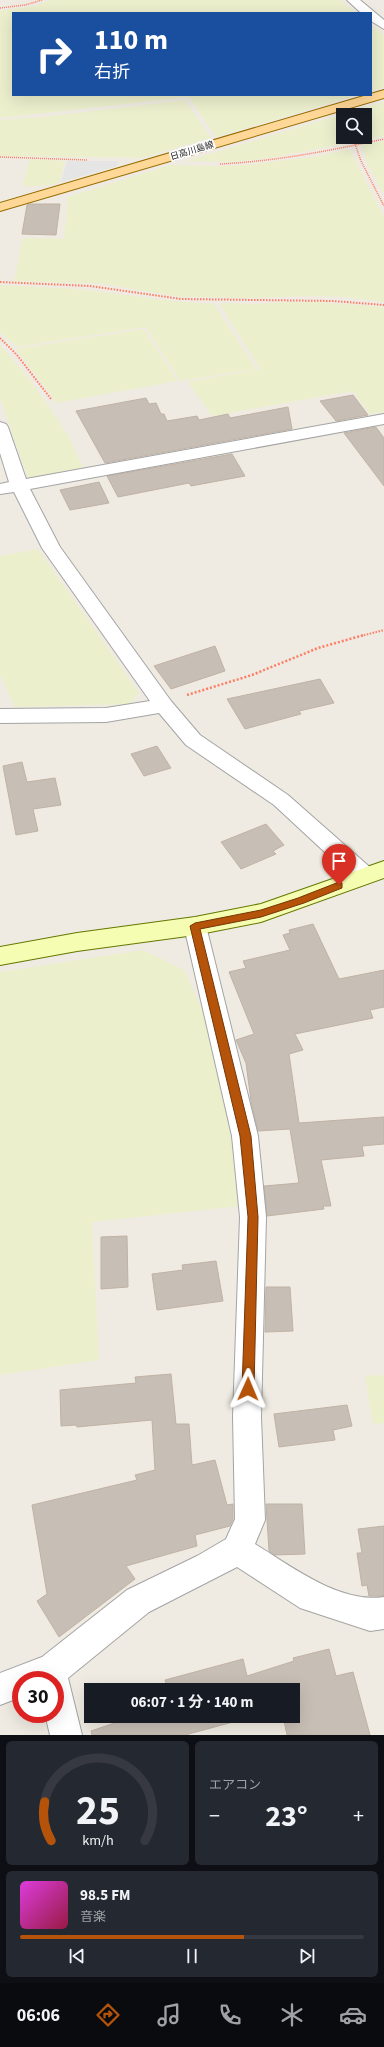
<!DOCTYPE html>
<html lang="ja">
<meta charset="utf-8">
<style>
:root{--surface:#171b24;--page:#242831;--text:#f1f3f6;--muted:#9ea1a6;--line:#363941;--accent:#b45309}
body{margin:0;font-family:"Source Sans 3","Noto Sans JP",sans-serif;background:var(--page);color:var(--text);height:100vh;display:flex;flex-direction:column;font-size:15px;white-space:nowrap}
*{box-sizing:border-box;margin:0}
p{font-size:13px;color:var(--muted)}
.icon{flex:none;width:22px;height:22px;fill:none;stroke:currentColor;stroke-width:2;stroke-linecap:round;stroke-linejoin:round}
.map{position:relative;height:1735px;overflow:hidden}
.details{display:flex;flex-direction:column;gap:6px;padding:6px;background:#0d0f14;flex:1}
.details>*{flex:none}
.guide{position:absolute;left:12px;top:12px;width:360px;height:84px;border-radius:0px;box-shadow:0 4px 16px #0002;background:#1a4fa0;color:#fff;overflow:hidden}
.controls{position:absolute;left:336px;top:108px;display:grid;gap:8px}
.controls a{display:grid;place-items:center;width:36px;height:36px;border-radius:0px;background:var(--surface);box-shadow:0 4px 16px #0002;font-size:20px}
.speed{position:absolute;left:12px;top:1671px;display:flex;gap:8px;font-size:20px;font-weight:700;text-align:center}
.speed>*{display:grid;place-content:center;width:52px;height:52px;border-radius:50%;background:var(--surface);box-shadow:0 4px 16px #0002;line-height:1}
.speed .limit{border:6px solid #d22;background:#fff;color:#111}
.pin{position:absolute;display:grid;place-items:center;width:34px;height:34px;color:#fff;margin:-41px -17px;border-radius:50% 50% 50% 0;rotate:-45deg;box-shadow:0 0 4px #0007}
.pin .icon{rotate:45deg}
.me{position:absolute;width:44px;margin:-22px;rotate:1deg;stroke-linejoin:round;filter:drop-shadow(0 0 3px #0008)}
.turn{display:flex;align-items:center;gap:14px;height:84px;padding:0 16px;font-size:18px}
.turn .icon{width:52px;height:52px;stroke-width:2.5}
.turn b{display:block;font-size:28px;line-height:34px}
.big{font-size:30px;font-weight:700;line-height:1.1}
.details .tile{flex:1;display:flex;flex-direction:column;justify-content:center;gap:6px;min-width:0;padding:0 14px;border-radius:6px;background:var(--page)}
.details .dial{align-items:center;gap:0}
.dial svg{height:104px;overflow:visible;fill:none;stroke:var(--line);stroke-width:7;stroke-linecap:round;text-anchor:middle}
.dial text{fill:var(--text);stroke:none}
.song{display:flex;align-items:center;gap:12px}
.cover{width:48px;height:48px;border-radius:6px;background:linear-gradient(135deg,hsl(300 70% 55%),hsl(340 70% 35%))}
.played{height:4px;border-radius:2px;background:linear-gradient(90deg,var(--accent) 65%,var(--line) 65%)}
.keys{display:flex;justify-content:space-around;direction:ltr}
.heat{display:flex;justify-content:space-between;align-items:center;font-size:22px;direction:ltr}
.details .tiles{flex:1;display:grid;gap:6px;grid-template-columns:1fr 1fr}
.tile:last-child{grid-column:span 2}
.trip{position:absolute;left:84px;top:1683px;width:216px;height:40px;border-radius:0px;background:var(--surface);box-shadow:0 4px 16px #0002;font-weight:700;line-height:40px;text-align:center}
.menu{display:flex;height:64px;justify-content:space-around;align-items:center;background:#090b0e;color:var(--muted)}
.menu .icon{width:28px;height:28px}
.menu .on{color:var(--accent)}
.menu b{font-size:18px;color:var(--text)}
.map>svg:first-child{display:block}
.farmland{fill:#ebefcc;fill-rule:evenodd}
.parking{fill:#e5e5e5}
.building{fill:#c7beb5;stroke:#c1b2a4}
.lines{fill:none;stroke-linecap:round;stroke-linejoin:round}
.street-casing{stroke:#a4a4a4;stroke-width:2}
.secondary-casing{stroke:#647800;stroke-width:2}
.primary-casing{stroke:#966d00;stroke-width:2}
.path-far2{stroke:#ff7c63;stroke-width:1.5;stroke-dasharray:1 1;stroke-linecap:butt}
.path-far1{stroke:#ff7c63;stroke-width:2;stroke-dasharray:1.5 1.5;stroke-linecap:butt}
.path{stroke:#ff7c63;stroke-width:2.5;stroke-dasharray:2 2;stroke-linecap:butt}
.street{fill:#fff;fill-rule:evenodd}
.secondary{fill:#f5fdb2;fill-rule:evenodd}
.primary{fill:#ffd897;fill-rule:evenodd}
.route{fill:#b45309;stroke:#753606}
.labels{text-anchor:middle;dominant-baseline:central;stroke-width:3.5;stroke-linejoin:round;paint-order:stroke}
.far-street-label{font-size:9px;fill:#1d1d1d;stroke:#fff}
</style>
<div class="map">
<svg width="384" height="1735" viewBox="0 0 384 1735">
<rect width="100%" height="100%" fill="#efebe2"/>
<!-- farmland -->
<path class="farmland" d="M51,0H340L356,13H13V95H357L216,137L189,97L0,118V11L35,6Z
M371,25L384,36V87L371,91Z
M185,100L211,138L141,158L0,156V120L44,117Z
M384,102V136L270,158L230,162L186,161ZM343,115H365V137H343Z
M384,141V194L367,163L361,145Z
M348,149L351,152L384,217V302L344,297L307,296L251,298L180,297L104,284L14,281L23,238L64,239L68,197L170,165L220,166L245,165L320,156Z
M30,159L65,161L59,183L45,186H22Z
M0,285L78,289L172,301L214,304L256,369L180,381L146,327L17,347L0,333Z
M287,302H315L384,307V412L370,414L353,391L212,416L188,382L260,369L219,303L257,304Z
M144,329L177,381L57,403L16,349Z
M0,345L27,376L50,408L67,434L84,469L32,479L27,476L0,398Z
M38,549L139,693L130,704L15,707L0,675V556Z
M143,950L184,970L208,1022L233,1133L240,1206L92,1222L99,1360L0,1375V972Z
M384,1375V1423L373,1424L365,1376Z"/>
<!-- parking -->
<path class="parking" d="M67,161H118L117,166L61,182Z"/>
<!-- building -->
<path class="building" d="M30,204H60L56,235L22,234L27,205Z
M353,395L368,415L336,421L320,401Z
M146,398L149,404L156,403L161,414H164L167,421L197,416L199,420L228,414L230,418L288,407L292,429L105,463L76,411Z
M376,427L384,438V486L344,433Z
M232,454L245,476L191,486L189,483L118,497L107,476Z
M99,482L109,503L70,510L60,490Z
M215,646L225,671L171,689L154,666Z
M320,679L334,703L299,711L301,714L245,729L227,699Z
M157,746L171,768L144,776L131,754Z
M22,762L27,782L55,778L61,805L33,809L38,831L16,835L3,766Z
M266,824L284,845L273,851L276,854L241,869L221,842Z
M313,924L339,979L384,970V1007L370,1010L373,1018L295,1034L303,1050L289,1054L299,1123L384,1117V1144L362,1146L364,1156L321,1160L331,1206H323L324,1209L267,1216L264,1186L299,1183L290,1129L258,1131L251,1101L246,1063L236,1040L254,1034L229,972L246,968L243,961L290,950L283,935L290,933L289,930Z
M127,1236L128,1287L101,1289V1237Z
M216,1261L223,1301L157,1310L152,1274L183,1270L182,1265Z
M266,1287H290L293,1331L265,1332Z
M171,1374L176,1424H189L192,1465L215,1460L227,1505L233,1504V1519L230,1526L195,1535L197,1546L126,1566L135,1579L59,1637L37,1601L47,1594L32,1505L137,1480L135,1475L155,1470L152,1420L77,1427L76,1425L61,1426L60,1390L136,1383L135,1377Z
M347,1405L352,1426L333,1430L335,1440L279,1447L274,1414Z
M266,1504H302L305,1554L274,1555L269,1551Z
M384,1526V1596H369L367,1585L362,1586L357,1553H362L358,1529Z
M329,1649L336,1676L353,1672L370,1735H287L283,1716H293V1690H168L165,1680L243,1659L247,1676L294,1661L293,1658Z
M135,1716H255L185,1735H92L91,1731Z"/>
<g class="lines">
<!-- street casing -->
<g class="street-casing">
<path id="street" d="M347,0H360L384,20V29L371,21V13H361Z
M384,414V424L30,489L60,547L171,701L200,735L288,795L372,869L375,875L372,881L364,883L356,881L274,805L186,745L159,713L106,722L0,723V709L106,708L150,701L42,548L14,492L0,494V484L9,482L0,453V422L6,424L8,427L26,479Z
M195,917L203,920L206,926L258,1136L266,1217L261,1417L265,1520L255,1544C291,1566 340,1604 384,1597V1629L370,1631L300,1608L237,1567L149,1612L68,1678L82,1735H50L45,1714H55V1680H21V1697L0,1705V1673L42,1657L127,1590L197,1556L226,1539L235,1519L233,1417L240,1217L232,1136L184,926L187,920Z"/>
</g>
<!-- secondary casing -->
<g class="secondary-casing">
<path id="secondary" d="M384,861V878L261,922L195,935L77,951L0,965V947L77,933L195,917L261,904Z"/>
</g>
<!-- primary casing -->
<g class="primary-casing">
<path id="primary" d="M384,90V98L0,211V203Z"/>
</g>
<!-- path-far2 -->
<path class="path-far2" d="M0,8L25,5L42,0
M355,144L361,161L384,206
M0,157L87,160
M220,164C277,161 328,151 384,139"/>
<!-- path-far1 -->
<path class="path-far1" d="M0,282L90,286L181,299L333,301L384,305
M0,338L17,355L51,399
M361,636L384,630"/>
<!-- path -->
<path class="path" d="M187,695L252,675L318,648L364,635"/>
<!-- street -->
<use href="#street" class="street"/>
<!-- secondary -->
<use href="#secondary" class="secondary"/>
<!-- primary -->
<use href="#primary" class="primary"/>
</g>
<!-- route -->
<path class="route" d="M339,882L342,883V888L304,903L261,917L200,929L251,1136L258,1217L254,1389L252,1393L248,1395L244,1393L242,1389L248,1217L240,1136L190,926L195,923L261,910L298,898Z"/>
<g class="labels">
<!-- far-street labels -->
<g class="far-street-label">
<text transform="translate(192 151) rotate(-17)">日高川島線</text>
</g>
</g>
</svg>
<div class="controls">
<a><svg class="icon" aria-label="search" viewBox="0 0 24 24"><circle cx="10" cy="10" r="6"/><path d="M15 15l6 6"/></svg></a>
</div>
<div class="speed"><div class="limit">30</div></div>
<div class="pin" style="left:339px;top:885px;background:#d93025"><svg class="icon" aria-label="arrive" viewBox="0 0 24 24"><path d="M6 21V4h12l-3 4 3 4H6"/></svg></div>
<svg class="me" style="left:248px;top:1389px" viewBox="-20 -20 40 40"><path d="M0-17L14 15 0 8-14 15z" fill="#b45309" stroke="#fff" stroke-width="4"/></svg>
<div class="trip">06:07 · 1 分 · 140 m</div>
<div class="guide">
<div class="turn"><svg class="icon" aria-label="right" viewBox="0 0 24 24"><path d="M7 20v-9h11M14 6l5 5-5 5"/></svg><div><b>110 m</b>右折</div></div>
</div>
</div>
<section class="details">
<div class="tiles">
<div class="tile dial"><svg viewBox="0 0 100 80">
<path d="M14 69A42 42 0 1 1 86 69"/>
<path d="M14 69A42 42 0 0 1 9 39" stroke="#b45309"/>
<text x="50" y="56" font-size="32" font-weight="700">25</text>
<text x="50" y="72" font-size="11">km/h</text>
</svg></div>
<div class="tile"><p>エアコン</p>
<div class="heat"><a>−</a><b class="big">23°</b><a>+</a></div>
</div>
<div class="tile">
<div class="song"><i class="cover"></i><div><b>98.5 FM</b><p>音楽</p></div></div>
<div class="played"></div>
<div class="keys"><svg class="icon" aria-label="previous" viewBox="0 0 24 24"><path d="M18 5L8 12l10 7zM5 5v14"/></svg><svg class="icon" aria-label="pause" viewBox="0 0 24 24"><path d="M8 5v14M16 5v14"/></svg><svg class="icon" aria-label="next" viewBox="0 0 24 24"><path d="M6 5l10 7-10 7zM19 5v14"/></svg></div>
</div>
</div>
</section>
<nav class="menu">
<b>06:06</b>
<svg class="icon on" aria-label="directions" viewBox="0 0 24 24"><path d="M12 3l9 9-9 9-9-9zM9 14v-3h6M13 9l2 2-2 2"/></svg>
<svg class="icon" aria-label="music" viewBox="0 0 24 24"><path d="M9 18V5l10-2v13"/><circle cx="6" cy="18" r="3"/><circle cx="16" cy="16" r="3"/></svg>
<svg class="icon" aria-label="phone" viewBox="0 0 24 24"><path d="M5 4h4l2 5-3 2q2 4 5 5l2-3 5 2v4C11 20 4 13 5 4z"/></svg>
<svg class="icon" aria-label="climate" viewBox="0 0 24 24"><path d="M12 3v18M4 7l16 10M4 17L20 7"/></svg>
<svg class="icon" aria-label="car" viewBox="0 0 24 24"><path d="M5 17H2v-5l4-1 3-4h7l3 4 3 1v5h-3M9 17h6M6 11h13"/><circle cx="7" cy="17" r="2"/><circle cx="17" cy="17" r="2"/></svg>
</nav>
